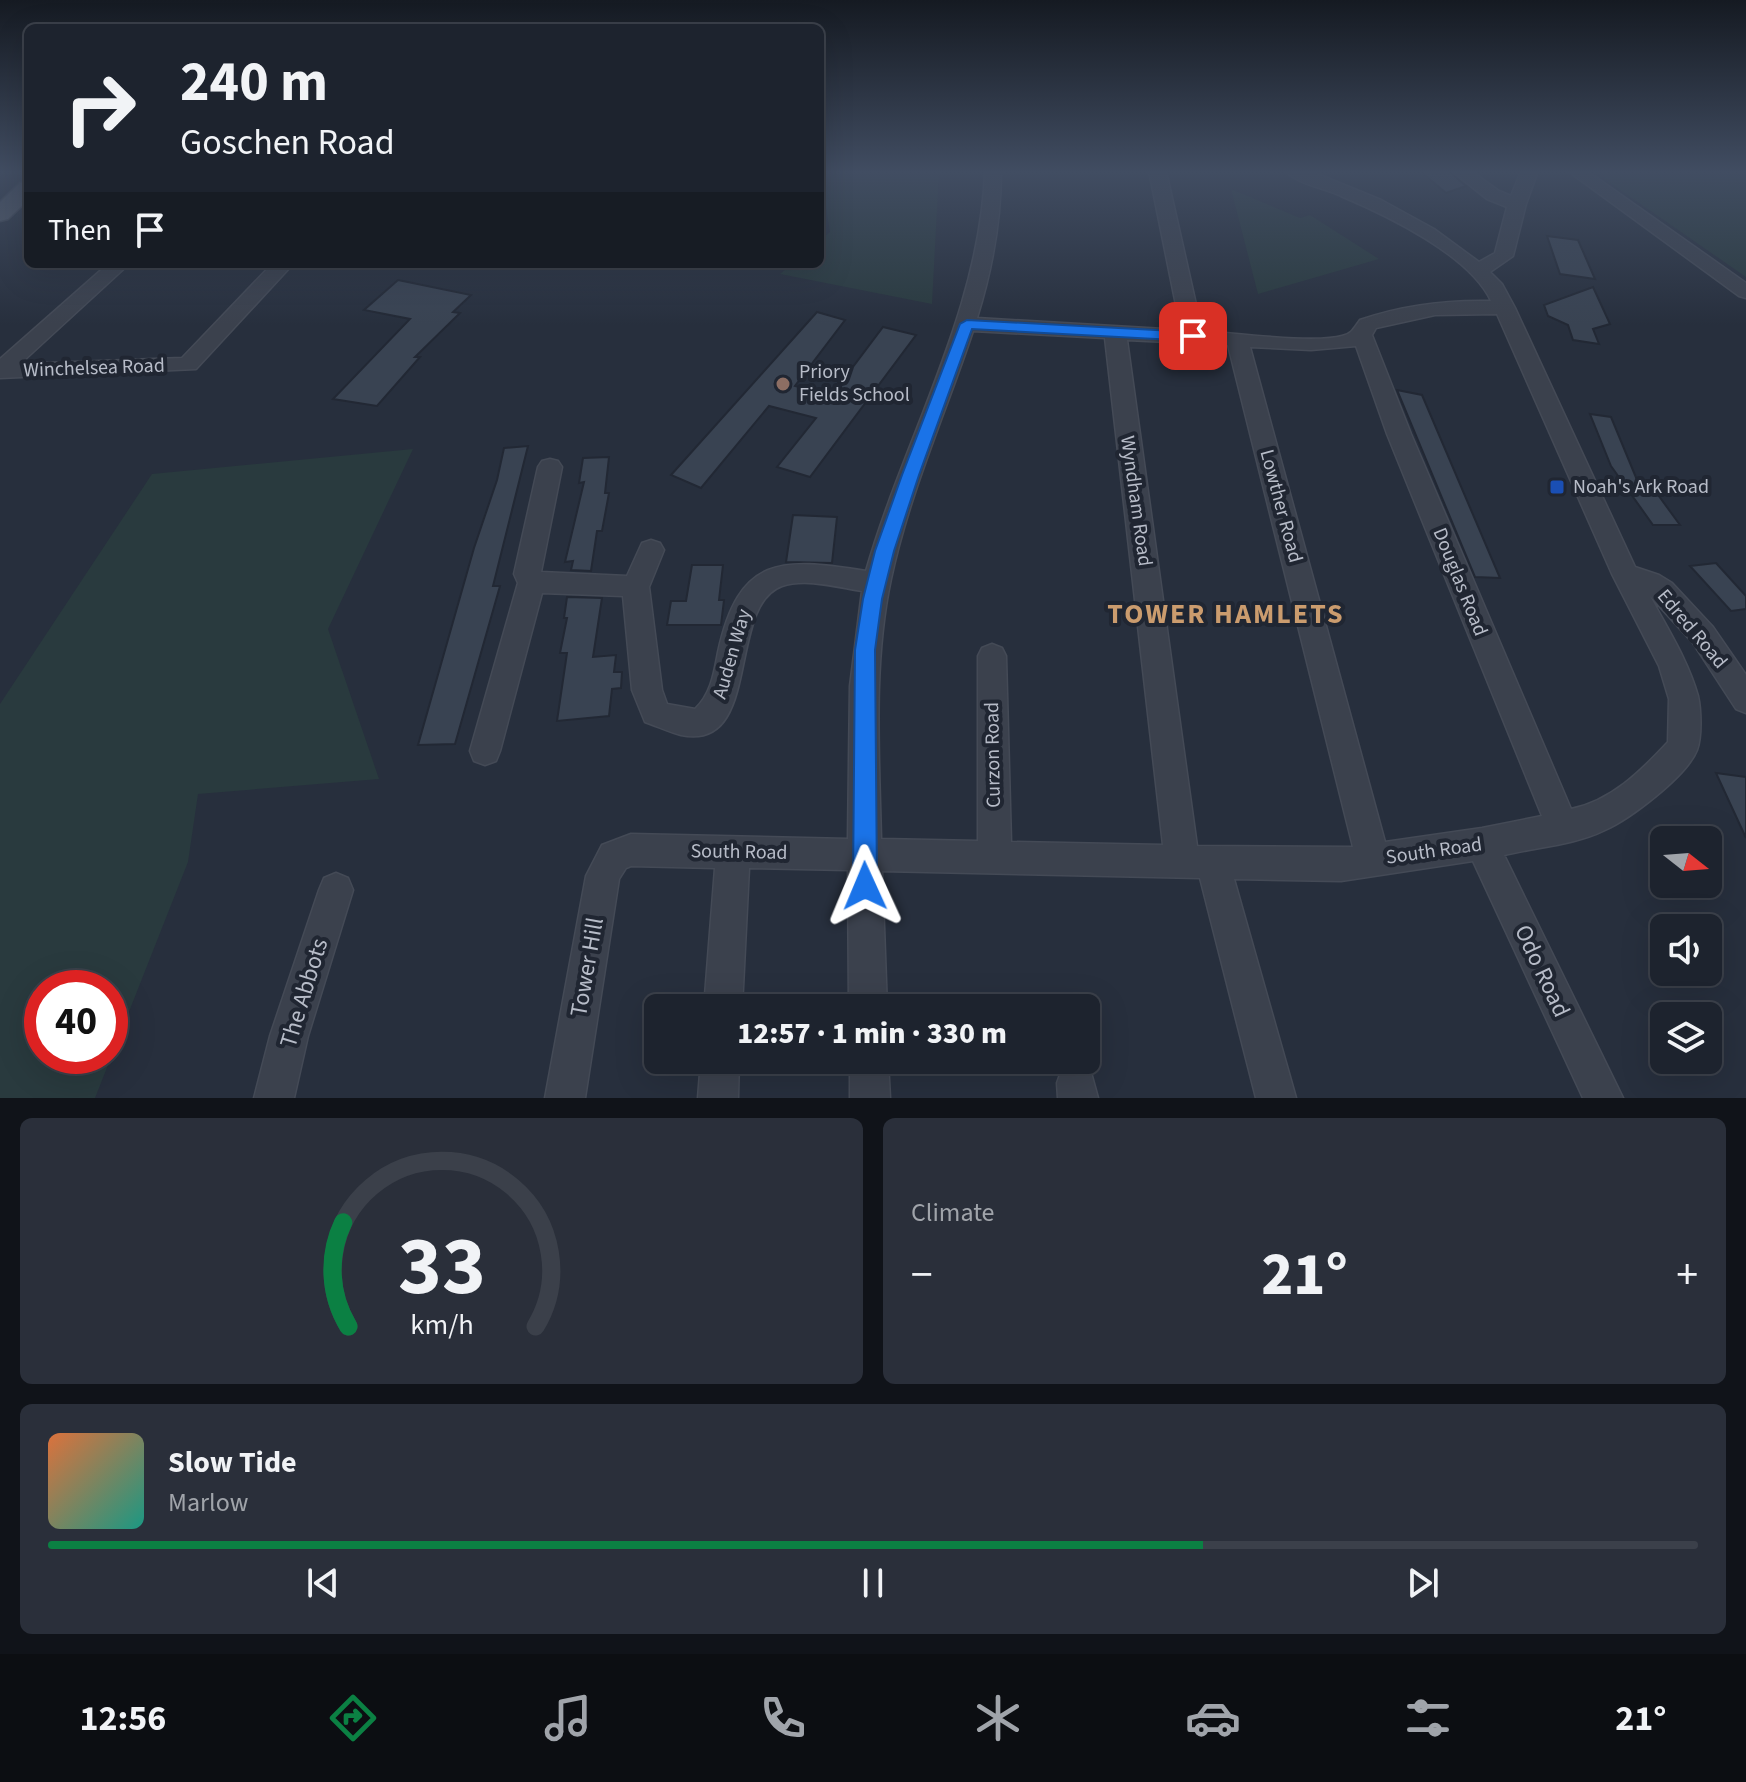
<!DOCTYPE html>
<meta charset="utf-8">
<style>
:root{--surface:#1d232e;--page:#2a2f3a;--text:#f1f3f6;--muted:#a0a4aa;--line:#3b404a;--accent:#0b8043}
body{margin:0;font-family:"Source Sans 3",sans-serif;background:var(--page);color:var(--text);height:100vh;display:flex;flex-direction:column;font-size:30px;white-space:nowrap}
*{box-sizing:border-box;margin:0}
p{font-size:26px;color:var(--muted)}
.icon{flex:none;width:44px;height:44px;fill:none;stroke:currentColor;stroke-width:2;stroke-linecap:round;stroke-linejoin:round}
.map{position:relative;height:1098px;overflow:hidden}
.drawer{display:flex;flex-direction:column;gap:20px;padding:20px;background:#101319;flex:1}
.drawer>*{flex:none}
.top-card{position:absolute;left:24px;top:24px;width:800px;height:244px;border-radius:12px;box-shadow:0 8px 32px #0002,0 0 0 2px var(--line);background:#1d232e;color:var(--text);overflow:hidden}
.needle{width:52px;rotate:107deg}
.buttons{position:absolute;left:1650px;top:826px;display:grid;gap:16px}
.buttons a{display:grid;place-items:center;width:72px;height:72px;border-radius:12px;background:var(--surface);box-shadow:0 8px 32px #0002,0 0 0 2px var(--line);font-size:40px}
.speed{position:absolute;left:24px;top:970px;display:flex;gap:16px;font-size:40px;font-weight:700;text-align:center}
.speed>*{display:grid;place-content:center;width:104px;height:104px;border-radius:50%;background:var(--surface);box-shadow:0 8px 32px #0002,0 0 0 2px var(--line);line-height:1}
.speed .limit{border:12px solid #d22;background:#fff;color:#111}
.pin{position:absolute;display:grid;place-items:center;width:68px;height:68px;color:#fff;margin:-34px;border-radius:16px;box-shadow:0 4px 12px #0006}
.me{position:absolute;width:88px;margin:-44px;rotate:359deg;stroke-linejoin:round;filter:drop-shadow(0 0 6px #0008)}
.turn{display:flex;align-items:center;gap:28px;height:168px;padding:0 24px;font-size:36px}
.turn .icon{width:104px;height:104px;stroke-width:2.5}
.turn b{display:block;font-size:56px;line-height:68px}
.then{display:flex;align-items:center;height:76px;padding:0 24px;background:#0003;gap:16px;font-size:30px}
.big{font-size:60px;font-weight:800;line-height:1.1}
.drawer .card{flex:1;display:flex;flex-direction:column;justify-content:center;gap:12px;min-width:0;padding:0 28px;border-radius:12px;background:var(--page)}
.drawer .dial{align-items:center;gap:0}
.dial svg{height:208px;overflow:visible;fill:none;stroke:var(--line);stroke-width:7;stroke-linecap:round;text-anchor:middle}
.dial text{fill:var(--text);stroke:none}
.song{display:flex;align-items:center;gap:24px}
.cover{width:96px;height:96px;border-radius:12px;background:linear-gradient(135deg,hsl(20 70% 55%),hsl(170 70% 35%))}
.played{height:8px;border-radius:4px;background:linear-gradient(90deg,var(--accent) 70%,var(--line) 70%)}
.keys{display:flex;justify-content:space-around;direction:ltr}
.heat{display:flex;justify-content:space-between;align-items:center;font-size:44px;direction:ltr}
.drawer .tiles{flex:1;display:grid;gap:20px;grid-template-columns:1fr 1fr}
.card:last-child{grid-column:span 2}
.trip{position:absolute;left:644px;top:994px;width:456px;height:80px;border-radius:12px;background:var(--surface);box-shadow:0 8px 32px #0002,0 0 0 2px var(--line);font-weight:800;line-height:80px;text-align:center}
.menu{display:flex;height:128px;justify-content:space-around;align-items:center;background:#0c0e12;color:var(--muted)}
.menu .icon{width:56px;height:56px}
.menu .active{color:var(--accent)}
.menu b{font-size:36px;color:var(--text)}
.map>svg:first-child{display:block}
.green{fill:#293a3e;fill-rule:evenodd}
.building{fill:#394352;stroke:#222834;stroke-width:2}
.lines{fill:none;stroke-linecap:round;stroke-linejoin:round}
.minor-casing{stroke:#444a56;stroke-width:3}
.major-casing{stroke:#444a56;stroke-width:3}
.minor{fill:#3b414d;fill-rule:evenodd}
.major{fill:#59606d;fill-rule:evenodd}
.route{fill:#1a73e8;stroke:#114b97;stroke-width:2}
.education-dot{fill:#8d6e63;stroke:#202632;stroke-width:3}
.transit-dot{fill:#1a4fb4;stroke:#202632;stroke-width:3}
.labels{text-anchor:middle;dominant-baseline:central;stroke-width:8;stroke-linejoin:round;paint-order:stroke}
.street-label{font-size:20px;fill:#b7bcc8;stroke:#202632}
.poi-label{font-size:20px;fill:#b7bcc8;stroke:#202632;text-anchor:start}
.near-street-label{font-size:24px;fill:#b7bcc8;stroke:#202632}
.district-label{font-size:28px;font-weight:bold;letter-spacing:2px;fill:#cb9c6e;stroke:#202632}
</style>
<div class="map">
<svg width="1746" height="1098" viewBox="0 0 1746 1098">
<rect width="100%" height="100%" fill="#272f3d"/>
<!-- green -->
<path class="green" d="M820,171H939L932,304L780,274L792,264H820V241L830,232Z
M1593,171H1746V277Z
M1231,189L1300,218L1310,215L1379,259L1258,294Z
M413,449L328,629L379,779L198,794L188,862L95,1098H0V704L152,474ZM42,988H110V1056H42Z"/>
<!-- building -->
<path class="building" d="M1420,171H1449L1466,186L1446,193Z
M1547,236L1578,240L1595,279L1560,274Z
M398,280L471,295L453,312L460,313L415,357H420L377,406L333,399L410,319L364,310Z
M1593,287L1610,324L1593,329L1599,344L1573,340L1568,325L1548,316L1544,305Z
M817,312L845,320L795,386L831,396L883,327L916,335L810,477L777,467L816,418L769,406L701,488L671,475Z
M1397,390L1422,395L1500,578L1475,577Z
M1590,414L1611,417L1637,480H1641L1647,488H1653L1680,525H1653L1611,466Z
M528,446L493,586H500L455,744L418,745L474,548L497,480L504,448Z
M609,457L605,493H609L602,531H597L591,571L571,570L573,561L565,562L584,482L579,483L583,458Z
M793,515L837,517L832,563L786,562Z
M1716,563L1746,596V609L1731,611L1690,566Z
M692,565H723L719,600H724L721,625H667L671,601H686Z
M567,597L602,598L593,657L616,655L614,672H622L621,688L612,689L609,716L557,721L567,653H560L567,618H564Z
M1716,773L1746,777V838Z"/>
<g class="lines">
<!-- minor casing -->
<g class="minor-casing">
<path id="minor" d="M985,171H1001C1001,222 992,270 977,318L1181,330L1149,171H1166L1202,331C1235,333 1314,344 1342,336C1352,334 1354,328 1360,320C1403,305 1446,300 1491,301C1470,255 1386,215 1341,196C1324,188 1298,184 1285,171H1310L1381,200L1434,229L1479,262L1495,253L1507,207L1487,199L1452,171H1471L1499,191L1511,196L1521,171H1538L1526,204L1513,256L1490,272L1502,284L1515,308L1635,567L1659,575L1672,583L1713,627L1746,675V713L1736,709L1693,643L1650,596C1667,628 1688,660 1698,696C1701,709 1702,737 1697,750C1687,776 1630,819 1605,830C1575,845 1537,847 1504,855L1623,1098H1583L1473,861L1341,881L1234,879L1296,1098H1256L1200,878L882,871L887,1008H849L848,870L749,868L742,1008H704L715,868L631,866L626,868L619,879L585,1098H545L586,876L602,845L631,834L848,839L850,686L862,591C837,587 806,578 782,586C726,606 763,752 681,735C669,732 657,726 645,722L632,690L623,596L542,593L500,751L496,761L485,765L474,761L470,751L518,583L514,574L538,467L542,461L550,459L558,461L562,467L541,572L627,576L642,543L651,540L660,543L664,550L649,587L662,690L667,704L695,709C711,694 714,673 718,652C739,556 780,557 866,571C904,438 980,312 985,171ZM1497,314L1612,574L1659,666L1669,699L1668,742C1641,771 1611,801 1571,809L1411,434L1372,335L1376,328L1435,315ZM973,331L1105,338L1163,845L1011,842L1006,656L1002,648L992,644L982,648L978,656V841L881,839C879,753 873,663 891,579C909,494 946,412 973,331ZM1127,340L1228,345L1353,847L1197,846ZM1356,346L1387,434L1542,816L1482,828L1385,842L1250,347L1311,350Z
M1568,171H1587L1746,283V298L1739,296Z
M108,264H129L20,364L182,358L272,264H293L196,369L0,378V359Z
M336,873L348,878L353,890L308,1036L294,1098H254L270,1036L319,890L324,878Z
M701,1060H739L738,1098H698Z
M850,1060H888L890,1098H850Z
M1076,1064L1090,1069L1098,1098H1058L1057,1083L1062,1069Z"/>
</g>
<!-- major casing -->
<g class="major-casing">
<path id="major" d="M28,182V200L8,219L0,221V202L20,183Z"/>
</g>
<!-- minor -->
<use href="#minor" class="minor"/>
<!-- major -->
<use href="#major" class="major"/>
</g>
<!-- sky -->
<linearGradient id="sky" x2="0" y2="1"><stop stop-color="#151a22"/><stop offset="0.53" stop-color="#414d62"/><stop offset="1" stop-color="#414d62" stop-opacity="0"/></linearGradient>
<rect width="1746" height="325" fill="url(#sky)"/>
<!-- route -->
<path class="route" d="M967,320L1193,332L1200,336L1193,341L972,329L919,475L894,551L882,599L875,650L877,886L873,894L865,897L857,894L853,886L855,650L863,599L875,551L902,475L960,324Z"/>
<!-- markers -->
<circle class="education-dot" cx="783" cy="384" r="8"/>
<rect class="transit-dot" x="1549" y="479" width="16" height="16" rx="4"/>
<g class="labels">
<!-- street labels -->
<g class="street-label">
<text transform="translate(94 368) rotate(-2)">Winchelsea Road</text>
<text transform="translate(1136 501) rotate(82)">Wyndham Road</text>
<text transform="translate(1281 506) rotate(75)">Lowther Road</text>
<text transform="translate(1460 582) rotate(68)">Douglas Road</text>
<text transform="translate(1692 629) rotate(50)">Edred Road</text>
<text transform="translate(732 654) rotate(-74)">Auden Way</text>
<text transform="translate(993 755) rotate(-91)">Curzon Road</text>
<text transform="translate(1434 851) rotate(-8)">South Road</text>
<text transform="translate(739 852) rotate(1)">South Road</text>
</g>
<!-- poi labels -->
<g class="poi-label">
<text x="799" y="372">Priory<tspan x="799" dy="23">Fields School</tspan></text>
<text x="1573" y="487">Noah's Ark Road</text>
</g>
<!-- near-street labels -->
<g class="near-street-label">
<text transform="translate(587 967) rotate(-80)">Tower Hill</text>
<text transform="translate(1542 971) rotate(65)">Odo Road</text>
<text transform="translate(304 993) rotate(-73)">The Abbots</text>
</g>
<!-- district labels -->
<g class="district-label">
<text x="1226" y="614">TOWER HAMLETS</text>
</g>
</g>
</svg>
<div class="buttons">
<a><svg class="needle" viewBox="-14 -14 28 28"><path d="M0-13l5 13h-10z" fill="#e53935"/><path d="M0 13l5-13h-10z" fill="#a0a4aa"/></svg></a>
<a><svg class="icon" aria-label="sound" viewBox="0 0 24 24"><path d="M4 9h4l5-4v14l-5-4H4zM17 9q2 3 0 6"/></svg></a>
<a><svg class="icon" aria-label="layers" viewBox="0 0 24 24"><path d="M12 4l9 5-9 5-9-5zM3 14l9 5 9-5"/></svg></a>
</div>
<div class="speed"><div class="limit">40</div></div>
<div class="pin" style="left:1193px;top:336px;background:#d93025"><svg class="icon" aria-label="arrive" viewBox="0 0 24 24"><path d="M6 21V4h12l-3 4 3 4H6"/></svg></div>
<svg class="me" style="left:865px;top:886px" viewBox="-20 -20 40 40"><path d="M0-17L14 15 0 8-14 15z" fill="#1a73e8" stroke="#fff" stroke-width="4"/></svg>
<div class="trip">12:57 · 1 min · 330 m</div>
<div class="top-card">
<div class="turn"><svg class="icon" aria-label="right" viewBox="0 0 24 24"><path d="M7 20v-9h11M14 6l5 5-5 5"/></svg><div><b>240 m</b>Goschen Road</div></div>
<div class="then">Then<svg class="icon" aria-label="arrive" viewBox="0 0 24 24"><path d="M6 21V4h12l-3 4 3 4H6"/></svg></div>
</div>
</div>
<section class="drawer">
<div class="tiles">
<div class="card dial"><svg viewBox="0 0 100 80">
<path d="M14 69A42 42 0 1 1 86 69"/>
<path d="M14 69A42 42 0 0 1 12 29" stroke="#0b8043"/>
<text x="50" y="56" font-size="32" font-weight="700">33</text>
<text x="50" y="72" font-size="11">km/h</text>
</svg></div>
<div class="card"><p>Climate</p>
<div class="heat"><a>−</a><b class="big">21°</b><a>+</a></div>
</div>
<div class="card">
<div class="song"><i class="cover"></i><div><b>Slow Tide</b><p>Marlow</p></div></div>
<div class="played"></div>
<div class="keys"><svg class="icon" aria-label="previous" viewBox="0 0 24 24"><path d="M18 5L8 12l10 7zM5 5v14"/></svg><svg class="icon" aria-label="pause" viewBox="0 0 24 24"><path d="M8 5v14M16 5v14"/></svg><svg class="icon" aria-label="next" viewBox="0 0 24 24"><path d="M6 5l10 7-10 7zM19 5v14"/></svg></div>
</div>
</div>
</section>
<nav class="menu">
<b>12:56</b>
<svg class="icon active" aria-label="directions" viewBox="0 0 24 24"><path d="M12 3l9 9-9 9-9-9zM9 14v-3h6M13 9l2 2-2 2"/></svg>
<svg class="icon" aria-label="music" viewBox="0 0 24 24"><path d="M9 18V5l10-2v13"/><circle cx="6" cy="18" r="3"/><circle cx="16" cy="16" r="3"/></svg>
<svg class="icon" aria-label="phone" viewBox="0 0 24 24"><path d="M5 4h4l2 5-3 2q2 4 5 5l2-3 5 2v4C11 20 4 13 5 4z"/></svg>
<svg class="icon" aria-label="climate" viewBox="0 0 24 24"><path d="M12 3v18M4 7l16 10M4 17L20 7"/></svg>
<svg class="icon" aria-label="car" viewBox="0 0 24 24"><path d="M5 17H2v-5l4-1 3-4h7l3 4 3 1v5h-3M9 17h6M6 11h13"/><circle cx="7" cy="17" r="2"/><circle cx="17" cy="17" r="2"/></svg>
<svg class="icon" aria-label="filters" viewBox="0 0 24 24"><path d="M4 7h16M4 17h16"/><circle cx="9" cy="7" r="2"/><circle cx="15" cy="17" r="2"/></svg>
<b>21°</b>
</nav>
